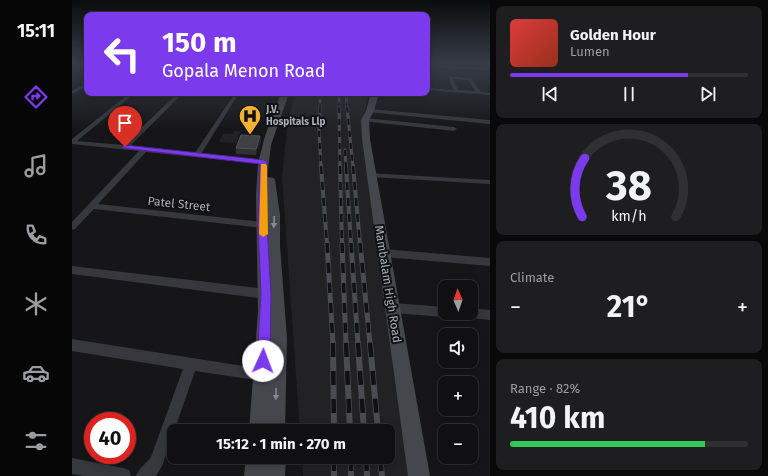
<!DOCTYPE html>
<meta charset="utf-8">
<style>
:root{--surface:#101012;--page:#1e1e20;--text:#f1f3f6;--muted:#9c9d9f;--line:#303032;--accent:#7c3aed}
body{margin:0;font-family:"Fira Sans",sans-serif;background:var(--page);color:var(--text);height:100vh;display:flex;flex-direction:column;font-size:15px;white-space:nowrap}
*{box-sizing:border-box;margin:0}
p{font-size:13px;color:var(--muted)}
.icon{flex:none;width:22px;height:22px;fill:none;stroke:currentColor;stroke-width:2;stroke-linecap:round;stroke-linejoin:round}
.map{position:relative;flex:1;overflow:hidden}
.panel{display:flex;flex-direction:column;gap:6px;padding:6px;background:#09090a;width:278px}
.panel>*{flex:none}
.guide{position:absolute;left:12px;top:12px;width:346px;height:84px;border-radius:8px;box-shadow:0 2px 10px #0003,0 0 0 1px var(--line);background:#7c3aed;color:#fff;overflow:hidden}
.needle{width:26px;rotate:358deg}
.controls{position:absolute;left:366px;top:280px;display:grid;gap:8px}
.controls a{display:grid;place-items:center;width:40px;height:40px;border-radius:8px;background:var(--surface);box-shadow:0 2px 10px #0003,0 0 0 1px var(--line);font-size:20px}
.speed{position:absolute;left:12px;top:412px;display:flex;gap:8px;font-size:20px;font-weight:700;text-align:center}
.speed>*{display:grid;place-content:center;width:52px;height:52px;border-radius:50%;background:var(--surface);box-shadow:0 2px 10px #0003,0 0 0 1px var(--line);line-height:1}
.speed .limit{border:6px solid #d22;background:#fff;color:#111}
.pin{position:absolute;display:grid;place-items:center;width:34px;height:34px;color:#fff;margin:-41px -17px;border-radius:50% 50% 50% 0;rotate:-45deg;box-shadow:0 0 4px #0007}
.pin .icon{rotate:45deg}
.me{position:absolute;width:44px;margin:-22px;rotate:2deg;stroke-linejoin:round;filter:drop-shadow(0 0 3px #0008)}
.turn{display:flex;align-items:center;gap:14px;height:84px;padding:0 12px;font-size:18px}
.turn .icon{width:52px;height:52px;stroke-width:2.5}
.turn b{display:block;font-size:28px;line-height:34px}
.big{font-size:30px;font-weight:700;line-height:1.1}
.panel .card{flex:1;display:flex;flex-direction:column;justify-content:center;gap:6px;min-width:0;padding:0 14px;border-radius:8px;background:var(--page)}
.panel .dial{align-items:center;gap:0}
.dial svg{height:104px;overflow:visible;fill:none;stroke:var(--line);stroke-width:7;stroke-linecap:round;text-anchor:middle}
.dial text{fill:var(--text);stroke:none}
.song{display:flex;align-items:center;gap:12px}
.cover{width:48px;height:48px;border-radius:6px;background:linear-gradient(135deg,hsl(0 70% 55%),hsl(10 70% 35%))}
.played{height:4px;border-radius:2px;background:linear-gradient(90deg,var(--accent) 75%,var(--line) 75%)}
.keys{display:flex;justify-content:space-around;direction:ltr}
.heat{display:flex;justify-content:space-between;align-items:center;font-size:22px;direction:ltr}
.charge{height:6px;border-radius:3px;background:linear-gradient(90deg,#34c759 82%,var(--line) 0)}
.trip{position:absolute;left:95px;top:424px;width:228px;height:40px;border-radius:8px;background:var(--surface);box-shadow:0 2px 10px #0003,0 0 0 1px var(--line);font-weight:700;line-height:40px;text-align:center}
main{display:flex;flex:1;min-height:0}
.dock{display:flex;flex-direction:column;width:72px;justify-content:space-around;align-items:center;background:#060607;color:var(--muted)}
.dock .icon{width:28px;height:28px}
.dock .selected{color:var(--accent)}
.dock b{font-size:18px;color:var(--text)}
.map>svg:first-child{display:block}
.built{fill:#222225}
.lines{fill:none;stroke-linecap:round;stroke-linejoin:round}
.street{fill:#37383d;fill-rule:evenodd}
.secondary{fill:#45474d;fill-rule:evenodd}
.rail-far4-casing{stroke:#4a4c52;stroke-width:2.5}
.rail-far3-casing{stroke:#4a4c52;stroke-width:3}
.rail-far2-casing{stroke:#4a4c52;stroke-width:4}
.rail-far1-casing{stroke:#4a4c52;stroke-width:5}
.rail-casing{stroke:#4a4c52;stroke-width:6}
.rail-far4{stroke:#111113;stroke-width:1.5;stroke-dasharray:4.5;stroke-linecap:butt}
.rail-far3{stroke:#111113;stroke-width:2;stroke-dasharray:6;stroke-linecap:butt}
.rail-far2{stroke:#111113;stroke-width:2.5;stroke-dasharray:8;stroke-linecap:butt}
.rail-far1{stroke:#111113;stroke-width:3.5;stroke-dasharray:10;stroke-linecap:butt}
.rail{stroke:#111113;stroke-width:4.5;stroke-dasharray:14;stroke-linecap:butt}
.wall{fill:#323236}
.shaded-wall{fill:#212124}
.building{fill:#3f3f44;stroke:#4f5156}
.oneway{fill:#858993}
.route{fill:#7c3aed;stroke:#51269a}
.slow{fill:#f59e0b}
.labels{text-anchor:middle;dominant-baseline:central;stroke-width:4;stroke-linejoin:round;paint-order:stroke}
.far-poi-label{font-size:10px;font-weight:bold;fill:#a8adb8;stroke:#111113;text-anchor:start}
.street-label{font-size:12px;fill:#a8adb8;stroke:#111113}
</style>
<main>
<nav class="dock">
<b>15:11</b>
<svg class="icon selected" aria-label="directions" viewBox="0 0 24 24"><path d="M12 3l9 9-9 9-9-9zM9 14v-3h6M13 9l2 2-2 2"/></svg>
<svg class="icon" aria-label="music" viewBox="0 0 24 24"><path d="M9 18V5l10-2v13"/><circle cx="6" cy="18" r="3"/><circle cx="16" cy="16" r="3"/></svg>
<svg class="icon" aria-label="phone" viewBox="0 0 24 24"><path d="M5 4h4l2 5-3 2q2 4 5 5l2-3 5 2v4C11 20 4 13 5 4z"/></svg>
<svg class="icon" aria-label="climate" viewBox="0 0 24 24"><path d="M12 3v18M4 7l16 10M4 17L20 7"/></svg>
<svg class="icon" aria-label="car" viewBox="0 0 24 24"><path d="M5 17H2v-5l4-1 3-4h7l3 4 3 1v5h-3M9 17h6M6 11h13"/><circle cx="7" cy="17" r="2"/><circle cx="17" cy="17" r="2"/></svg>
<svg class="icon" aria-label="filters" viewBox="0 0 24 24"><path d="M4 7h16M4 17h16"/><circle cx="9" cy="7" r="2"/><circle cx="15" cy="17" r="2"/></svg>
</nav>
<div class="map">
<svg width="418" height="476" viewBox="0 0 418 476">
<rect width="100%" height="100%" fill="#161618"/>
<!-- built -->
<path class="built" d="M223,93H296L290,128L339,476H231L230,457H316V431H228L210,177L215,128Z
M162,131H169L164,143L147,142L151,134H161Z"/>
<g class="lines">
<!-- street -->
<path class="street" d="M0,63H15V65H0Z
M355,65L418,68V70L355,67Z
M376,76L399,78L409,92L418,93V95L355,90V88L381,90ZM381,79L396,80L403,91L386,90Z
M15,83V86L0,94V91Z
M58,93H63L5,141L51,145L106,93H111L58,146L123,153L163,93H167L129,154L191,160L194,162L191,164L74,152L26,204L191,222L194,223L195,225L194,227L191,228L22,209L3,229L0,230V222L67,151L0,144V139Z
M298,109L418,120V124L296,112V110Z
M293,118L382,127L385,129L382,131L291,121L290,120Z
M296,173L418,180V184L299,177H296Z
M312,249L418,258V266L312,257L309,256L307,253L309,250Z
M0,266L194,289L198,291L199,294L198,297L194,299L0,274Z
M320,303L373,307V313H378L377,316L373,317L320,313L316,311L315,308L316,305Z
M399,308L418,310V320L390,317L388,313H399Z
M0,339L191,369L196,370L197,375L196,380L191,381L123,371L90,466L84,476H64C67,468 74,464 79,457L111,369L0,351Z
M0,458L51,468L57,470L59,476H12L0,474Z"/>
<!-- secondary -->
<path class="secondary" d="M209,93H217L199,145L195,177L202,178L203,180L208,215V246L215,338L213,431H177L186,311L184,195L186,163L193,136Z
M299,93H307L302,111L297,120L298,139L358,476H336L290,139L289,120L294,111Z
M174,457H214L213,476H172Z"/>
<!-- rail-far4 casing -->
<g class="rail-far4-casing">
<path id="rail-far4" d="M267,93V108
M274,93L275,108
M248,108V93"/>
</g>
<!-- rail-far3 casing -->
<g class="rail-far3-casing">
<path id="rail-far3" d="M248,107L247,131L249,167
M267,107L268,167
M275,107L281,167
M273,150L274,167"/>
</g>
<!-- rail-far2 casing -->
<g class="rail-far2-casing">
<path id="rail-far2" d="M249,166L255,244
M268,166L270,244
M274,166L279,244
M281,166L288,244"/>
</g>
<!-- rail-far1 casing -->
<g class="rail-far1-casing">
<path id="rail-far1" d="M255,243L261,344
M270,243L274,344
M279,243L286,344
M288,243L298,344"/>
</g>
<!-- rail casing -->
<g class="rail-casing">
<path id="rail" d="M261,343L262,431
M274,343L278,431
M286,343L292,431
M298,343L306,431
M262,457V476
M279,457V476
M294,457L295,476
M308,457L310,476"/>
</g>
<!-- rail-far4 -->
<use href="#rail-far4" class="rail-far4"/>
<!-- rail-far3 -->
<use href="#rail-far3" class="rail-far3"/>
<!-- rail-far2 -->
<use href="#rail-far2" class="rail-far2"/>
<!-- rail-far1 -->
<use href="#rail-far1" class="rail-far1"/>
<!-- rail -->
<use href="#rail" class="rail"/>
</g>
<!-- wall -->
<path class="wall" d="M188,136L189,142L184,155L164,154V148Z"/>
<!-- shaded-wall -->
<path class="shaded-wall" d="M188,136L189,142L184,155V149Z"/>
<!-- building -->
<path class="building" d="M169,135L188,136L184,149L164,148Z"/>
<!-- one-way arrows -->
<defs><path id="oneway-solid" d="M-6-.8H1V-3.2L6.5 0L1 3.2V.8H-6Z"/></defs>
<g class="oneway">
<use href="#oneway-solid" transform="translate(202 222) rotate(92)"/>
<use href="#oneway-solid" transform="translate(204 394) rotate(91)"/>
</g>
<!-- sky -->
<linearGradient id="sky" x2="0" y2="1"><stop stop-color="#0c0c0d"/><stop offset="0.49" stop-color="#363c48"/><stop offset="1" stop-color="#363c48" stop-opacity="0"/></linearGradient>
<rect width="418" height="129" fill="url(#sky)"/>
<!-- route -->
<path class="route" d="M53,145L192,160L195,162V225L199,294L198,361L196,366L191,367L187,366L185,361L189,294L186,225L188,164L51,148L50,147Z"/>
<!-- slow -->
<path class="slow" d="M189,164H194L195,166L196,234L191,237L187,234Z"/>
<!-- icons -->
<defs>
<g id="hospital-pin" transform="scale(1.15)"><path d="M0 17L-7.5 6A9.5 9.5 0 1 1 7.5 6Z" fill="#f2b134" stroke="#111113"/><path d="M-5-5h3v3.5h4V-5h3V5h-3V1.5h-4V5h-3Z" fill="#111"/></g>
</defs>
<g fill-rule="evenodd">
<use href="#hospital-pin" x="178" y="116"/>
</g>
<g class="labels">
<!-- far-poi labels -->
<g class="far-poi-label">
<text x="194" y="110">J.V.<tspan x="194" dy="12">Hospitals Llp</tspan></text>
</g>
<!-- street labels -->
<g class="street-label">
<text transform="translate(107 204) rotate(6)">Patel Street</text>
<text transform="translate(316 284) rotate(81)">Mambalam High Road</text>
</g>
</g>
</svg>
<div class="controls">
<a><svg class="needle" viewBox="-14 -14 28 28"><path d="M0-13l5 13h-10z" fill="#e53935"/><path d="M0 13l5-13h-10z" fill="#9c9d9f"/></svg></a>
<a><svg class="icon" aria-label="sound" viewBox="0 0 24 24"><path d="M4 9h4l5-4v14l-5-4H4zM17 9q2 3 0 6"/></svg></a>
<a>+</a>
<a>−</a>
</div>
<div class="speed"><div class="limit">40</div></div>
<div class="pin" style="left:53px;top:147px;background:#d93025"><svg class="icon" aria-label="arrive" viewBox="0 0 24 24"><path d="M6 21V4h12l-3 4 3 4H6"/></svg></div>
<svg class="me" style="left:191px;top:361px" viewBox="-20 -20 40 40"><circle r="19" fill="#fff"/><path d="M0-13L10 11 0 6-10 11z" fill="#7c3aed"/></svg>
<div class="trip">15:12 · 1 min · 270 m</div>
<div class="guide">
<div class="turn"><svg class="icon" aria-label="left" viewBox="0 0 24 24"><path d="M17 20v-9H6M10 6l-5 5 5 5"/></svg><div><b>150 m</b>Gopala Menon Road</div></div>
</div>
</div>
<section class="panel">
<div class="card">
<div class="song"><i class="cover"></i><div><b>Golden Hour</b><p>Lumen</p></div></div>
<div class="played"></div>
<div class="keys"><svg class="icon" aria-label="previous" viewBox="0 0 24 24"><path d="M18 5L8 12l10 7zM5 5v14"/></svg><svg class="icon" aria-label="pause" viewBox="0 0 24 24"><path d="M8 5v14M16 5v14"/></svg><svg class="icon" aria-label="next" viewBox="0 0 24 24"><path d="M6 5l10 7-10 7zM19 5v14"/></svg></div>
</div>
<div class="card dial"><svg viewBox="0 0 100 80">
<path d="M14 69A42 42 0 1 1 86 69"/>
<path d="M14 69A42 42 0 0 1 16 24" stroke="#7c3aed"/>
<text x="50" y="56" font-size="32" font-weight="700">38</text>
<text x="50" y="72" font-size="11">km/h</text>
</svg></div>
<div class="card"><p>Climate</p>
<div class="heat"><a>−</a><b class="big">21°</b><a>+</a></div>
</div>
<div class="card"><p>Range · 82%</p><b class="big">410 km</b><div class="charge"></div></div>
</section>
</main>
